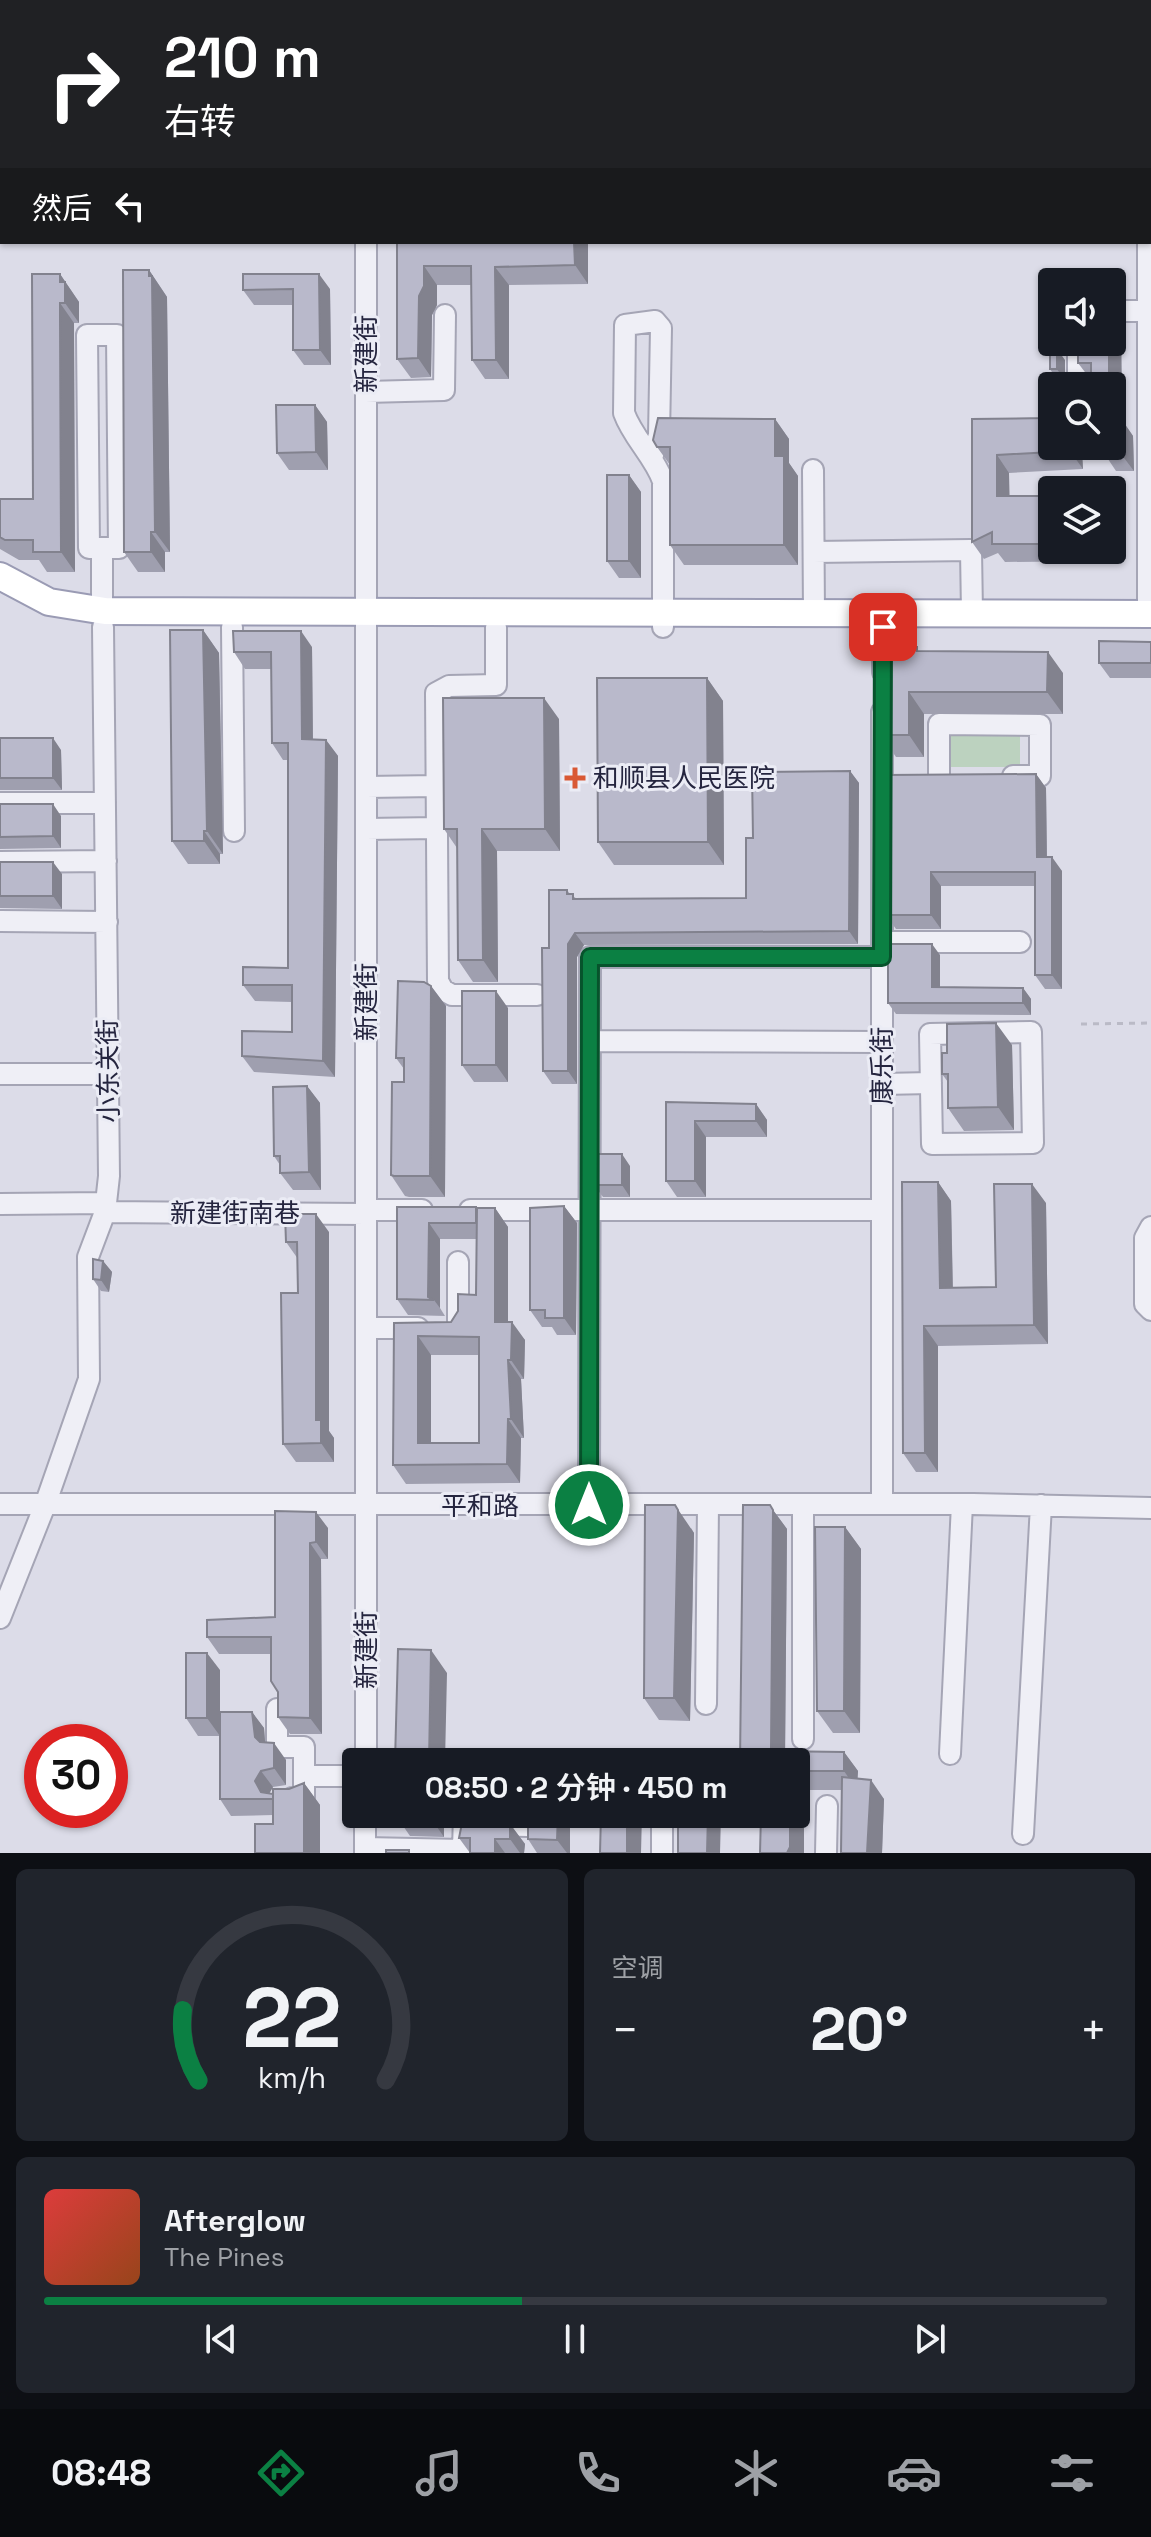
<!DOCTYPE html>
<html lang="zh">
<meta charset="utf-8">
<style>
:root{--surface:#171b24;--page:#20242c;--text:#f1f3f6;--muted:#9ea1a6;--line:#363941;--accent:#0b8043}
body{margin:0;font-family:"Space Grotesk","Noto Sans SC",sans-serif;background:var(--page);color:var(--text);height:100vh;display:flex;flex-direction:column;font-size:30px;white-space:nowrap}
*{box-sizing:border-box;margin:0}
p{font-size:26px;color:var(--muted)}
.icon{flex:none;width:44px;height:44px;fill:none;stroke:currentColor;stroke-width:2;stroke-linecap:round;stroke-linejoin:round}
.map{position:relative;height:1853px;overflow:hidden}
.side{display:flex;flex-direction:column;gap:16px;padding:16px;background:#0d0f14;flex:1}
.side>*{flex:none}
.top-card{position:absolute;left:0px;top:0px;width:1152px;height:244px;box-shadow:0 2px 6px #0004;background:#202124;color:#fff;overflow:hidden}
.controls{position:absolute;left:1038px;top:268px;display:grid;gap:16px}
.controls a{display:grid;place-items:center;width:88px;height:88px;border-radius:8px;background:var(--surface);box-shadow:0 2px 6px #0004;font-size:40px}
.speed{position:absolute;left:24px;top:1724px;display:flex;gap:16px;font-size:40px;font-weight:700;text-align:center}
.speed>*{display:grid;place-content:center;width:104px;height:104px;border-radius:50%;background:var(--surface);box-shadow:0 2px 6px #0004;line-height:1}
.speed .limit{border:12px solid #d22;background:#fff;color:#111}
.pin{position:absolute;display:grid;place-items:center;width:68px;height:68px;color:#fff;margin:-34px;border-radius:16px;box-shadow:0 4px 12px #0006}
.me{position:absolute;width:88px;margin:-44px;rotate:0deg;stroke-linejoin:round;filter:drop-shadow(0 0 6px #0008)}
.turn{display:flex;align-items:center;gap:28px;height:168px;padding:0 32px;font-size:36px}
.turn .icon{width:104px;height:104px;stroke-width:2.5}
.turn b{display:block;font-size:56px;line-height:68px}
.then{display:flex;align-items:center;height:76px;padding:0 32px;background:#0003;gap:16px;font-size:30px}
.big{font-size:60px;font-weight:600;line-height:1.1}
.side .widget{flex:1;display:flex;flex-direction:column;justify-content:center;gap:12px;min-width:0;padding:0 28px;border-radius:12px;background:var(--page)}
.side .dial{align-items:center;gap:0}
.dial svg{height:208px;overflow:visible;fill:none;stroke:var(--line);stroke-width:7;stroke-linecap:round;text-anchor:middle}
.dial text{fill:var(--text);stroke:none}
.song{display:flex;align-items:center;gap:24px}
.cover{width:96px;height:96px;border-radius:12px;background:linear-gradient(135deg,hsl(0 70% 55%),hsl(20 70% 35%))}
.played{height:8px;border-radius:4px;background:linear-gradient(90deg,var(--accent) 45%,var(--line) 45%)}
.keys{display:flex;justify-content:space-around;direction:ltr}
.heat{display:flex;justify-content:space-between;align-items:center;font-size:44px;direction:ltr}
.side .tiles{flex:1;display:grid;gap:16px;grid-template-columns:1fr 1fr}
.widget:last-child{grid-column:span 2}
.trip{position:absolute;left:342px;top:1748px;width:468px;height:80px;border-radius:8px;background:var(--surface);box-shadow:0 2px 6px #0004;font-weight:600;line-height:80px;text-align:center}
.menu{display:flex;height:128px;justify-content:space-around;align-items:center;background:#090b0e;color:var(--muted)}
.menu .icon{width:56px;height:56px}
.menu .active{color:var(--accent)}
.menu b{font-size:36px;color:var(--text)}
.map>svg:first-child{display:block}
.green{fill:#bcd2bf}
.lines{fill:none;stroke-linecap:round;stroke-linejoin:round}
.minor-casing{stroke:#a5a5b5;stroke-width:24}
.major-casing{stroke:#9a9bb4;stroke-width:30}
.path{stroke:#babac6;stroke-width:3;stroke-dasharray:6 6;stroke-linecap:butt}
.minor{stroke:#efeff6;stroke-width:20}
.major{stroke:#fff;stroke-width:26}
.wall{fill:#9f9faf;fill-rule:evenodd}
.shaded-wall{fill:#82828e}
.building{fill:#b9b9cb;stroke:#82828e;stroke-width:2;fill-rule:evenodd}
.route-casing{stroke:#07532c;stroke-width:20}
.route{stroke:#0b8043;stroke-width:14}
.poi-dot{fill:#d95834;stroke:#ebecf5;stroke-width:3}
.labels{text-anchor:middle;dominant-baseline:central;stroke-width:6;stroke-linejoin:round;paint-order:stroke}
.street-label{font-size:26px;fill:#25253f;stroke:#ebecf5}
.poi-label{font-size:26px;fill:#25253f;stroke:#ebecf5;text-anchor:start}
</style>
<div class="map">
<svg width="1151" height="1853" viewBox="0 0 1151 1853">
<rect width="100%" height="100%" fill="#dcdce8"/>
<!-- green -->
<path class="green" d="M951,731L1020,732V767H951Z"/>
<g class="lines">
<!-- minor casing -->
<g class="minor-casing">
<path id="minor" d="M676,0V2
M366,2V0
M459,2V0
M1150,26H1151
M366,242V1762
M1112,311H1148
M87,335H117L119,548H89Z
M1078,342V386
M366,392L444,390L445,315
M652,458L659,435L661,328L655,321L625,325L624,413C633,438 654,456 663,481V627
M813,470L814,613
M814,552L971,550L972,613
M102,611V548
M1148,614V242
M232,627L234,831
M496,627V685L449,686L436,693L438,981L443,990L452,995H537
M883,672V627
M939,776V724L1040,725V776H1013
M366,787L436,786
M0,803H105
M366,829L437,828
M0,862L106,861
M0,921L107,922
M882,942H1020
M1031,1032L1033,1143L932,1144L930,1034Z
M590,1041L882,1042
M0,1074H108
M882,1084L931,1083
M0,1204L106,1203
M366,1210H422
M470,1210H882
M105,1212L366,1214
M1151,1227L1145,1238V1304L1151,1310
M458,1321V1262
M366,1328H418
M0,1504H973L1151,1508
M882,1504V712
M589,1505L590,957H882
M0,1618L45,1505L89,1379L88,1257L105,1212L109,1176L103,627
M706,1704L708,1505
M277,1709V1747H304V1798H292
M803,1739V1505
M950,1754L962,1504
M304,1776H356
M485,1825L528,1826V1814
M1023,1834L1041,1505
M365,1848L463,1850L464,1814
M365,1853V1814
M662,1853V1814
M826,1853L827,1806"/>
</g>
<!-- major casing -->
<g class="major-casing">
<path id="major" d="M60,2L61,0
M83,2L84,0
M0,96L2,92
M0,132L2,129
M0,576L49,602L105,611L1151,614"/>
</g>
<!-- path -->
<path class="path" d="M1081,1024L1151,1023"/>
<!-- minor -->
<use href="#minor" class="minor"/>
<!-- major -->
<use href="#major" class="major"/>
</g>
<!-- wall -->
<path class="wall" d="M393,0H434V2H394Z
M460,0H499V2H461Z
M519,0H562V2H520Z
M587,0H627V2H588Z
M682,0H721V2H683Z
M737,0H781V2H738Z
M397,242H588V284L509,285V379H485L472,360V285H437V305L432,315L431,377L411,378L397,359Z
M149,270L167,297L170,552H165V572H138L124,552Z
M60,274L79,302V323H74V335L75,572H47L39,560H19L0,549V499H33Z
M330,289L331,365H304L293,350V305H254L243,290Z
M1112,311L1121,324L1122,420L1133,436L1134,471H1116L1104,453H1082L1083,469L1009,473V496H1052V550H1112V495H1113L1126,513V559L1103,551V561L1005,562L998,553L984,559L972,542V419L1052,446H1112L1091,380L1078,363L1112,342Z
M1065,360V381H1058L1050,369Z
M315,405L327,422L328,470H289L277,453Z
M775,419L789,439V463L798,476V565H684L670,545V465L657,447Z
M629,475L641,492V578H619L607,561Z
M203,630L219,653L223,854H220V864H188L172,841Z
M1151,642V678H1110L1099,663Z
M312,647L313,739L326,740L338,756L335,1077L254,1072L242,1056L292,1032V1002L255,1001L243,985L288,968V760H283L272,743L271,669H245L234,652Z
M920,651L1063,673V714H924V757H896L881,735Z
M707,678L723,701L724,865H614L598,842Z
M559,719L560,851H497L498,982H473L458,960L457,848L444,829Z
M0,738L61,750L62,790H0Z
M850,771L859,783L858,944L584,945L577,957V1084H552L543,1071L549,948L567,890L570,894L577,899L746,898L753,838Z
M1036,774L1046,788L1047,857L1062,871V989H1045L1035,975V886H941V929H896L886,915Z
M0,804L61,816V848L0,849Z
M0,862L62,874V909L0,908Z
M940,955V987L1023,988L1031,999V1015L896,1014L888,1003Z
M431,986L446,1006L445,1197H409L405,1196L391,1175L404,1082V1069L396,1058Z
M508,1008V1082H474L462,1065Z
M1012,1045L1014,1130L964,1131L948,1108V1082L942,1074L947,1053Z
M307,1086L320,1103L321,1190H293L280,1173V1165L274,1156Z
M666,1102L756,1104L767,1120V1137H706V1197H677L666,1181Z
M630,1166V1197H603L594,1185Z
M938,1182L951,1201L953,1287H996L1046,1203L1048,1344L938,1346V1472H916L903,1453Z
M564,1206L577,1223L576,1335H557L552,1327H542L530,1310Z
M397,1207L495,1208L508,1227V1322L525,1340L524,1379H521L524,1438H521L520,1483L406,1484L393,1465L394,1323L451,1322L476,1295V1239H440V1308L445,1316L408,1315L397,1299ZM431,1355H479V1443H431Z
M329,1232V1431L334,1438V1462H296L283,1444L298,1293V1259L286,1242Z
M103,1261L112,1272L109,1292L101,1291L93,1279Z
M773,1510L787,1529L785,1751L844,1752L858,1771L857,1779L884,1799L882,1853H841L842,1790H804V1853H760L796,1814V1762H740Z
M275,1511L328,1528V1559H321L322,1734H290L278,1717V1692L271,1654H219L207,1637L275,1617Z
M845,1527L861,1549L860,1733H833L817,1711Z
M691,1528L694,1533L690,1721L659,1720L644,1698Z
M220,1670V1712H252L264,1728L265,1742L286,1760V1785L273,1787L269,1794H273L304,1783L320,1805L273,1824V1815L231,1816L220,1799V1736H198L186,1718Z
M395,1814H444V1837L410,1836Z
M528,1814H570V1853H537L528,1839Z
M510,1824L525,1844L524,1853H470L459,1838Z"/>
<!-- shaded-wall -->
<path class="shaded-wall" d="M422,0H434V2H423Z
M487,0H499V2H489Z
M550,0H562V2H552Z
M616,0H627V2H617Z
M709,0H721V2H710Z
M769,0H781V2H770Z
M827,0H839V2H828Z
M882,0H895V2H883Z
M1101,0H1112V2H1101Z
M574,242H588V284L575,265Z
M424,266L437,285V305L432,315L431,377L418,358L419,296Z
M495,267L509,285V379L496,360Z
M149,270L167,297L170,552L155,532Z
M60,274L79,302V323L65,303L60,282Z
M319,274L330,289L331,365L320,350Z
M60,303L74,323L75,572L61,552Z
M1112,311L1121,324L1122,420L1133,436L1134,471L1121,454L1112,421V386H1109V342H1112Z
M1057,349L1065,360V381L1057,369Z
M315,405L327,422L328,470L316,452Z
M775,419L789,439V463L798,476V565L784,545L775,456Z
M1070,446H1077L1082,453L1083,469L1070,451Z
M997,455L1009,473L1010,514L997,496Z
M629,475L641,492V578L629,561Z
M1113,495L1126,513V559L1113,541Z
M151,532L165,552V572L151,552Z
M1095,550H1102L1103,561Z
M203,630L219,653L223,854L207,831Z
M301,631L312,647L313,756L302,739Z
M1048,652L1063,673V714L1047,692Z
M707,678L723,701L724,865L708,842Z
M909,692L924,714V757L909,735Z
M544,698L559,719L560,851L545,829Z
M53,738L61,750L62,790L53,778Z
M326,740L338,756L335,1077L323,1061Z
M850,771L859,783L858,944L849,931Z
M1036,774L1046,788L1047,871L1037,857Z
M53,804L61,816V848L53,836Z
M482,829L497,851L498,982L483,960Z
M204,831L220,854V864L204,841Z
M1052,857L1062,871V989L1052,975Z
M53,862L62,874V909L53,896Z
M931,872L941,886V929L931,915Z
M575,933L584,945L577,957V1084L568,1071V944Z
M932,944L940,955V998L932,987Z
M431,986L446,1006L445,1197L430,1176Z
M1023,988L1031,999V1015L1023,1003Z
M496,991L508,1008V1082L496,1065Z
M996,1023L1012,1045L1014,1130L998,1107Z
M307,1086L320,1103L321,1190L309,1172Z
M756,1104L767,1120V1137L756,1121Z
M695,1121L706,1137V1197L695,1181Z
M622,1154L630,1166V1197L622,1185Z
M938,1182L951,1201L953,1307L940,1288Z
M1032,1184L1046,1203L1048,1344L1034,1325Z
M564,1206L577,1223L576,1335L564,1318Z
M495,1208L508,1227V1340L495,1322Z
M316,1214L329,1232V1431L334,1438V1462L321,1443L316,1420Z
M429,1223L440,1239V1308L434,1300L428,1297Z
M103,1261L112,1272L109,1292L101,1280Z
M512,1322L525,1340L524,1379L511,1360Z
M924,1326L938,1346V1472L925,1453Z
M418,1336L431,1355V1462L418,1443Z
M508,1360L521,1379L524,1438L511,1419Z
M508,1419L521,1438L520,1483L507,1464Z
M675,1505L694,1533L690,1721L674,1698Z
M773,1510L787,1529L785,1762L771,1751Z
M316,1512L328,1528V1559L316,1542Z
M845,1527L861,1549L860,1733L844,1711Z
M310,1543L321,1559L322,1734L310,1718Z
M431,1650L447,1673L445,1762H429Z
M207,1653L220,1670V1736L207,1718Z
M252,1712L264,1728L266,1754L255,1737Z
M274,1743L286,1760V1785L274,1768Z
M559,1751L567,1762H559Z
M844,1752L858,1771L857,1790L844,1771Z
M261,1771L273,1787L267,1797L261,1792L255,1781Z
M796,1778L804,1790V1853H787L790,1814H796Z
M871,1780L884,1799L882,1853H867Z
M304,1783L320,1805V1853H304Z
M428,1814H444V1837Z
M558,1814H570V1853H567L557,1840Z
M627,1814H642L641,1853H627Z
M708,1814H721L720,1853H707Z
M510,1824L525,1844L524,1853H520L510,1839Z
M495,1839L505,1853H495Z"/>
<!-- building -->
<path class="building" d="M798,0H827V1H798Z
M854,0H882V1H854Z
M959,0H1047V2H959Z
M1073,0H1101V2H1073Z
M397,242H574L575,265L495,267L496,360H472L471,266H424V286L419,296L418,358L397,359Z
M123,270H149V276H152L155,532H151V552H124Z
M32,274H60V282H65V303H60V315L61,552H33V540H5L0,537V499H33Z
M243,274H319L320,350H293V289L243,290Z
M1109,342V386H1091V363H1078V343Z
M1050,349H1057V369H1050Z
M1046,392H1052V446H1070V451L997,455V496H1052V544H992V532L972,542V419L1046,418Z
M276,405H315L316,452L277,453Z
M658,418L775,419V456H784V545H670V447H657L653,440Z
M1112,418H1121V454L1104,453V446H1112Z
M607,475H629V561H607Z
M1112,495H1113V541H1112Z
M170,630H203L207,831H204V841H172Z
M233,631H301L302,739L326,740L323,1061L242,1056V1031L292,1032V985H243V967L288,968V743H272L271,652H234Z
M1099,641L1151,642V663H1099Z
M881,647H917V651L1048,652L1047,692H909V735H881Z
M597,678H707L708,842H598Z
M443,698H544L545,829H482L483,960H458L457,829H444Z
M0,738H53V778H0Z
M850,771L849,931L575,933L568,944V1071H543L542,948H549V890H567V894H573V899L746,898V838H753L752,772Z
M1036,774L1037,857H1052V975H1035V872H931V915H886V775Z
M0,804H53V836L0,837Z
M0,862H53V896H0Z
M888,944H932V987L1023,988V1003H888Z
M398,981L424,982L431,986L430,1176H394L391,1175L392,1082H404V1058H396Z
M462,991H496V1065H462Z
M996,1023L998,1107L948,1108V1074H942V1053H947V1024Z
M307,1086L309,1172L280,1173V1156H274L273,1087Z
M666,1102L756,1104V1121H695V1181H666Z
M594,1154H622V1185H594Z
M902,1182H938L940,1288L996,1287L994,1184H1032L1034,1325L924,1326L925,1453H903Z
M564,1206V1318H545V1310H530V1208Z
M397,1207H476V1223H429L428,1297L434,1300L397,1299Z
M477,1208H495V1322H512L511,1360H508L511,1419H508L507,1464L393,1465L394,1323L451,1322L458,1311V1294L476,1295ZM418,1336L479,1337V1443H418Z
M285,1214H316V1420H321V1443L283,1444L281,1293H298L297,1242H286Z
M93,1259L103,1261L101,1280L93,1279Z
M645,1505H675L678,1510L674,1698H644Z
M743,1505H770L773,1510L771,1751L844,1752V1771H796V1762H740Z
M275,1511L316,1512V1542L310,1543V1718L278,1717V1692L271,1681V1637H207V1620L275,1617Z
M815,1527H845L844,1711H817Z
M398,1649L431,1650L429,1762H395Z
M186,1653H207V1718H186Z
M220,1712H252L255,1737L260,1742L274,1743V1768L261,1771L255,1781L261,1792L273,1794V1799H220Z
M529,1750L559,1751V1762H529Z
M601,1758H628V1762H601Z
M678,1759H709V1762H678Z
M842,1777L871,1780L867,1853H841Z
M304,1783V1853H255V1824H273V1789H289Z
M528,1814H558L557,1840L528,1839Z
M601,1814H627V1853H600Z
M678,1814H708L707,1853H678Z
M761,1814H790V1847L787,1853H760Z
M462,1823L510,1824V1839H495V1853H470V1838H459Z
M386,1850H409V1853H386Z"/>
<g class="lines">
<!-- route casing -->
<g class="route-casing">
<path id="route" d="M589,1505L590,957H882L883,627"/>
</g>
<!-- route -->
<use href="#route" class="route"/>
</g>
<!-- markers -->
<path class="poi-dot" d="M571 766h8v8h8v8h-8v8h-8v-8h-8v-8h8z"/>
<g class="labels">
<!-- street labels -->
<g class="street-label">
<text transform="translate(366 354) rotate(-90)">新建街</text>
<text transform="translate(366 1002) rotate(-90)">新建街</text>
<text transform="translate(882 1066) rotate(-90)">康乐街</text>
<text transform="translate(108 1071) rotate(-91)">小东关街</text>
<text x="235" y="1213">新建街南巷</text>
<text x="480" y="1506">平和路</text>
<text transform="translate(366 1650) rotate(-90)">新建街</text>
</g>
<!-- poi labels -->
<g class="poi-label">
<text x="593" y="778">和顺县人民医院</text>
</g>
</g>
</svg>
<div class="controls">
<a><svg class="icon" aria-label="sound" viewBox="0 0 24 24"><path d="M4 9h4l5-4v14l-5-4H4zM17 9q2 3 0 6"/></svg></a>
<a><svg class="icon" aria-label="search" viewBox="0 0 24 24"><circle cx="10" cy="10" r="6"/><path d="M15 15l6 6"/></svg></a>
<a><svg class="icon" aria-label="layers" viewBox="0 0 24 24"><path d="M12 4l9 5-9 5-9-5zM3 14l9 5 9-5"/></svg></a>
</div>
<div class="speed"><div class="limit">30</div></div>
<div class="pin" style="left:883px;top:627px;background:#d93025"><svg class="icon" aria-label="arrive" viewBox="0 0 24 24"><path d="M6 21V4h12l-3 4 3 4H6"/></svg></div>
<svg class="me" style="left:589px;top:1505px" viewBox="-20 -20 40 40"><circle r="17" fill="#0b8043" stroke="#fff" stroke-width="3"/><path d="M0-11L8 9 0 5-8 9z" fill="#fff"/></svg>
<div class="trip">08:50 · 2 分钟 · 450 m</div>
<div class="top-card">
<div class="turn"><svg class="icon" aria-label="right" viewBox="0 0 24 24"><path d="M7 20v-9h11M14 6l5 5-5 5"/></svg><div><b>210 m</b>右转</div></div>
<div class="then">然后<svg class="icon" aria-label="left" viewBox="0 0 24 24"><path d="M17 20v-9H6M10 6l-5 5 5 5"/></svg></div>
</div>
</div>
<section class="side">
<div class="tiles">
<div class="widget dial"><svg viewBox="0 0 100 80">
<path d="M14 69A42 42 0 1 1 86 69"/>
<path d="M14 69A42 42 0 0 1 8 42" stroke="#0b8043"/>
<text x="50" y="56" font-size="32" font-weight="700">22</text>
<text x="50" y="72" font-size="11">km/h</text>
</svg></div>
<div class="widget"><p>空调</p>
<div class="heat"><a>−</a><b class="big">20°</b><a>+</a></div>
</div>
<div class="widget">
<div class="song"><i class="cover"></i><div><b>Afterglow</b><p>The Pines</p></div></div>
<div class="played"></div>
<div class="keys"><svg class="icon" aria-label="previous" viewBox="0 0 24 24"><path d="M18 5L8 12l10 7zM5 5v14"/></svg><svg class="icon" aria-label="pause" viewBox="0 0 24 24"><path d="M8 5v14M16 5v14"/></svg><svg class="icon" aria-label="next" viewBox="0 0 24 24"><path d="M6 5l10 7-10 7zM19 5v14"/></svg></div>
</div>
</div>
</section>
<nav class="menu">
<b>08:48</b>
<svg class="icon active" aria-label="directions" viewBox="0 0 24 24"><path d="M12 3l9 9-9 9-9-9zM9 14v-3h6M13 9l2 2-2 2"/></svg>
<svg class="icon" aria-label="music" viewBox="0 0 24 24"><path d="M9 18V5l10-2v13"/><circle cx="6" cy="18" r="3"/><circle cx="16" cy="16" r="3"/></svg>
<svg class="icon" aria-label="phone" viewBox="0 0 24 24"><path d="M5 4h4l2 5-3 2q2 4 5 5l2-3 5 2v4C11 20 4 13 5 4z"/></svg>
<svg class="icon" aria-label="climate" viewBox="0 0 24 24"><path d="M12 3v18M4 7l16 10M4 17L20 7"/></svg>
<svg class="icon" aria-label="car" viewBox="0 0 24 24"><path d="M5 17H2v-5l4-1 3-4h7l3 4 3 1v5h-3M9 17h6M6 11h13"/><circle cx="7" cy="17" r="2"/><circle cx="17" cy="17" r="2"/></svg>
<svg class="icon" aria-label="filters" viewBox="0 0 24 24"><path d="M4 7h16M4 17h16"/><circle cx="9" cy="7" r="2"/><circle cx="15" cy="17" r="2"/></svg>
</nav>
